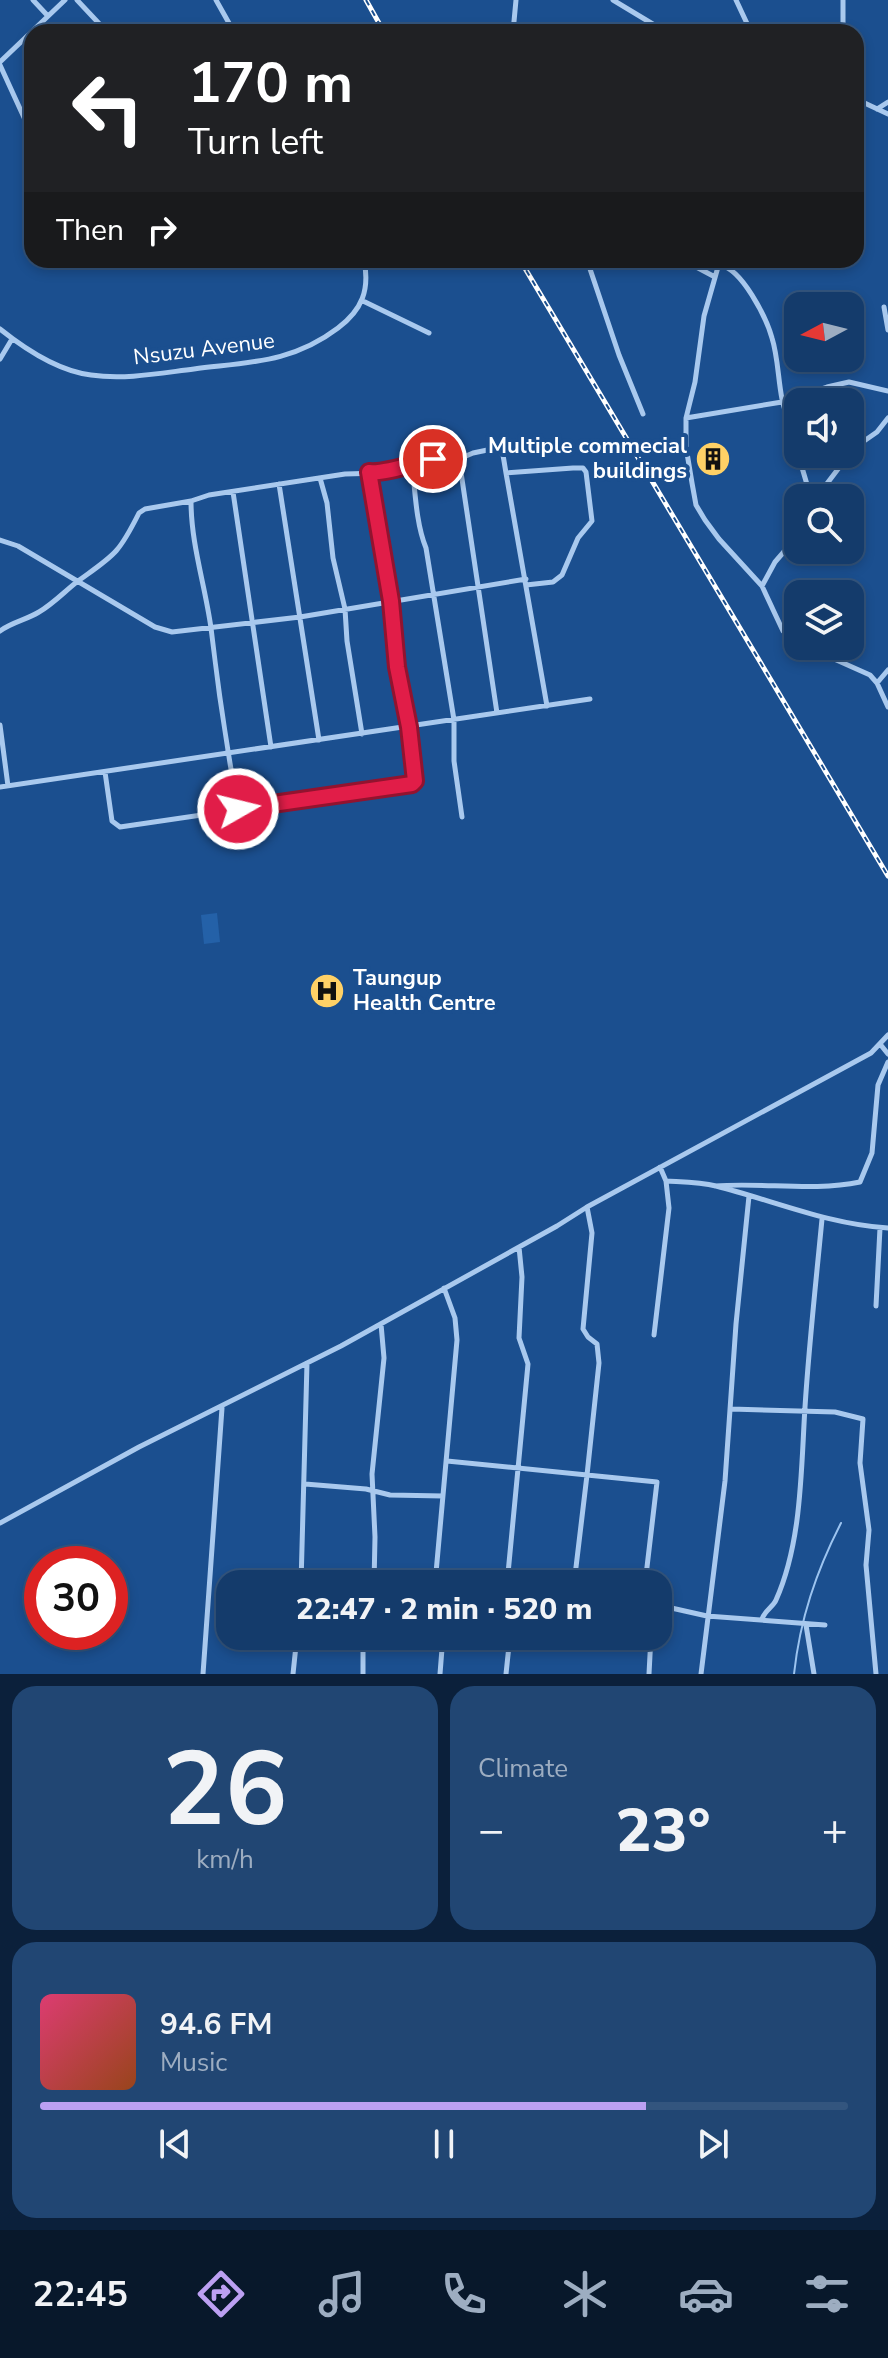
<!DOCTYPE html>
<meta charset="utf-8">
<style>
:root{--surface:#143b6b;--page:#214673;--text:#f1f3f6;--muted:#9dadc1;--line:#33557e;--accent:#bca0f2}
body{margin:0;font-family:"Nunito Sans",sans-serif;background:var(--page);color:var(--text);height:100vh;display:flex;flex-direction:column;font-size:30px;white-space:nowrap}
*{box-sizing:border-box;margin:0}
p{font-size:26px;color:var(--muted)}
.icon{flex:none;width:44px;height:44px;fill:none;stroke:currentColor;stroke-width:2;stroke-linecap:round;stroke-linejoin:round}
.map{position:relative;height:1674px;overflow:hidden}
.side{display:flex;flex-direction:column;gap:12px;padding:12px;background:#0b203b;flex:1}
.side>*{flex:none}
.banner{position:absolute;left:24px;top:24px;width:840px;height:244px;border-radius:24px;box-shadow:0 4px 12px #0003,0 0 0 2px var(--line);background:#202124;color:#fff;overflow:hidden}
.needle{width:52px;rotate:263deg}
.controls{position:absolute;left:784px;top:292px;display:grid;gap:16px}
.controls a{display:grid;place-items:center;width:80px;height:80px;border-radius:16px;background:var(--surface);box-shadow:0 4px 12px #0003,0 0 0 2px var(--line);font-size:40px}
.speed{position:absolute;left:24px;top:1546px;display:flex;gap:16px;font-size:40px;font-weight:700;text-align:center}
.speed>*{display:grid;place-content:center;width:104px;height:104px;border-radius:50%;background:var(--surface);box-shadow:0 4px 12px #0003,0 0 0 2px var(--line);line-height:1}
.speed .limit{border:12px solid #d22;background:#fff;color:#111}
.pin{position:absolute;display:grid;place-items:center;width:68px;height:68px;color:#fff;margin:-34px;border:4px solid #fff;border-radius:50%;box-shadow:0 2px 8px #0007}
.me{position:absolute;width:88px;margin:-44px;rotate:82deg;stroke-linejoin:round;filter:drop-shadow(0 0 6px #0008)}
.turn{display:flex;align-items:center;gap:28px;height:168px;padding:0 32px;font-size:36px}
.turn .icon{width:104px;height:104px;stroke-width:2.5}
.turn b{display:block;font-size:56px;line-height:68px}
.then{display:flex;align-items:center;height:76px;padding:0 32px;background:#0003;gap:16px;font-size:30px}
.big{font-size:60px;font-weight:800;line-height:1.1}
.side .card{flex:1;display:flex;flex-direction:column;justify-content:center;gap:12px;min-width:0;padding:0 28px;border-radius:24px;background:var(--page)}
.side .dial{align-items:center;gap:0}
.dial b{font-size:104px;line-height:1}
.song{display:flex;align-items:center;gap:24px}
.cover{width:96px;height:96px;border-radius:12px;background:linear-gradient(135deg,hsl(340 70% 55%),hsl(20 70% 35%))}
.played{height:8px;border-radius:4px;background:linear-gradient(90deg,var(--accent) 75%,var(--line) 75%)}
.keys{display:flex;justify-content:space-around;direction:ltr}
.heat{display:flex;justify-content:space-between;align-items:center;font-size:44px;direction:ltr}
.side .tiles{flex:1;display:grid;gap:12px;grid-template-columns:1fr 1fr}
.card:last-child{grid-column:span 2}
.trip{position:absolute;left:216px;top:1570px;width:456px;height:80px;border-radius:24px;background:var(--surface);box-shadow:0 4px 12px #0003,0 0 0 2px var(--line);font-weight:800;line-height:80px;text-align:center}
.tabs{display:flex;height:128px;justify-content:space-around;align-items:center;background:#08182b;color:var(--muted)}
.tabs .icon{width:56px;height:56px}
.tabs .on{color:var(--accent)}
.tabs b{font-size:36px;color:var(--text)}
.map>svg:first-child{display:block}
.garden{fill:#2461a8}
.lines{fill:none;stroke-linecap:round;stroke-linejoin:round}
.stream{stroke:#9cc4f0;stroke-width:2}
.minor{stroke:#a9c9ee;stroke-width:5}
.rail-casing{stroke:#fff;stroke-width:5}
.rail{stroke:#1b4f8f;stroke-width:2;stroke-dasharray:6;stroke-linecap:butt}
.route-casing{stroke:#92132f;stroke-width:20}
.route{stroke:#e11d48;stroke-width:14}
.labels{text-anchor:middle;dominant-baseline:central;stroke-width:8;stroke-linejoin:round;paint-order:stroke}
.street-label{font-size:22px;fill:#fff;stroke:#1b4f8f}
.poi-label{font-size:22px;font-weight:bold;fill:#fff;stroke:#1b4f8f;text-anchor:end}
</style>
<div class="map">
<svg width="888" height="1674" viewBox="0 0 888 1674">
<rect width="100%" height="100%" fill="#1b4f8f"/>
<!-- garden -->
<path class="garden" d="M217,913L220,942L204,944L201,915Z"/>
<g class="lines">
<!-- stream -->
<path class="stream" d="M794,1674C800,1619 816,1572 841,1523"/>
<!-- minor -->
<path class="minor" d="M33,0L47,15
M77,0L107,32
M216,0L234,32
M613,0L666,32
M736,0L751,32
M843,0V32
M513,32L516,0
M0,62L65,0
M0,65L32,135
M856,99L888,114
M877,109L888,102
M587,260L619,355L643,414
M683,260L715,277
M720,260L704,316L695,382L686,418V447L692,483L696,505L705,520L719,539L762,586L783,631L798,642
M720,265C742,269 766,317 772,338C778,357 778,379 782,399C786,417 793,435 798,452
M363,301L429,333
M884,307L888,330
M0,329C25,349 58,371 91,375C125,380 161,373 194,369C249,362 292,363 338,328C362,310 370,290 364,260
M0,359L12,339
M686,418L782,402L827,387L849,382L888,391
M798,454L811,498
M459,459L497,713
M412,463C415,490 416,524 426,548L454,720V761L462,817
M506,473L573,468H583L586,472L592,521L578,538L562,575L553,582L526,585
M320,478L327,503L333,558L345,609L347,641L362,734
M279,484L319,740
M233,492L271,747
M816,498L854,448L877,432L888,418
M0,540L18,546L155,627L172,632L300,617L526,579
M762,586L775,562L788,547L798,523
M0,631C12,622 26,620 39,612C53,604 65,591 78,581C114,555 118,555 139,513L145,509L191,501
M805,646L870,675L877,683L888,707
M877,683L888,670
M0,725L8,786
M105,772L112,821L120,827L412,784L415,781L409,727L397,667L391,601L369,472
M0,787L590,699
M238,809C227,749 218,689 211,628C205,585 191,544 191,501L209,495L345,474L381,473L397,466L433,459H459L473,453L497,448L503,455L506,473L547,706
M880,1044L888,1054
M660,1167L666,1181C683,1182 700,1182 716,1186C775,1201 827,1224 888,1228
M715,1186C763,1182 812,1192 860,1182L872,1153L878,1085L888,1062
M876,1306L880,1228
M654,1335L669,1208L666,1181
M731,1409L835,1412L863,1419L860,1463L869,1530L866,1565L876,1674
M447,1461L587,1475L599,1363L597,1344L588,1337L583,1329L592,1233L587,1207
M305,1484L366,1489L390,1495L443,1496
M0,1523L139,1447L341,1346L557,1226L587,1207L871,1053L888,1035
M301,1584L307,1363
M374,1584L375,1537L372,1474L384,1358L381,1324
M435,1584L457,1340L455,1318L444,1288
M507,1584L528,1364L519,1338L522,1277L519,1247
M574,1584L587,1475L657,1482L645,1584
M658,1605L707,1616L825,1625
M762,1619C765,1610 773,1607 776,1600C802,1542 801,1469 805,1407C809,1344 816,1282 822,1219
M806,1625L814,1674
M203,1674L222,1408
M293,1674L297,1636
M363,1674V1636
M440,1674L443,1636
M506,1674L510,1636
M649,1674L651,1636
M701,1674L725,1481L736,1324L749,1196"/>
<!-- rail casing -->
<g class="rail-casing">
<path id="rail" d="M366,0L384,32
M520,260L888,876"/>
</g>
<!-- rail -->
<use href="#rail" class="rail"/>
</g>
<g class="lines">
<!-- route casing -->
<g class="route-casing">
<path id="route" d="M238,809L412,784L415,781L409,727L397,667L391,601L369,472C385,474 415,463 433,459"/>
</g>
<!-- route -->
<use href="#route" class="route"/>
</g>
<!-- icons -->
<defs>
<g id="building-disc" transform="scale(1.8)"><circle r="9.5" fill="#ffd166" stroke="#1b4f8f"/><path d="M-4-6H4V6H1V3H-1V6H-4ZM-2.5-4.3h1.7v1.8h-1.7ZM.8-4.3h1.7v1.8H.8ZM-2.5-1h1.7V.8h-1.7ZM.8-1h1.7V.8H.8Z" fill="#111"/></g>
<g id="hospital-disc" transform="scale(1.8)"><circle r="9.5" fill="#ffd166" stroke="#1b4f8f"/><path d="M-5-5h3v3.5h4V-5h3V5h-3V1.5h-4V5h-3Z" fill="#111"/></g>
</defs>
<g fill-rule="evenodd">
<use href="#building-disc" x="713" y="459"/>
<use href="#hospital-disc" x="327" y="991"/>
</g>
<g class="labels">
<!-- street labels -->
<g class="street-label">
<text transform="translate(204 349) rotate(-7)">Nsuzu Avenue</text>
</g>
<!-- poi labels -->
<g class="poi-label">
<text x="687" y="446">Multiple commecial<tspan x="687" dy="25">buildings</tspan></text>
<text x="353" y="978" text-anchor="start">Taungup<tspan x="353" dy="25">Health Centre</tspan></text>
</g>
</g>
</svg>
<div class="controls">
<a><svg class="needle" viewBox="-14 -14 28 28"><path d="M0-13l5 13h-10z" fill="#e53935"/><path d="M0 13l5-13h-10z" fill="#9dadc1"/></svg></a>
<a><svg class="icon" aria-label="sound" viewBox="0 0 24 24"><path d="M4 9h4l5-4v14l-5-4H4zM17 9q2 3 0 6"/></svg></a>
<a><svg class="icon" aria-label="search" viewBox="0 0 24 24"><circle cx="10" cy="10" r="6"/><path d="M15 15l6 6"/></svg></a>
<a><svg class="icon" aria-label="layers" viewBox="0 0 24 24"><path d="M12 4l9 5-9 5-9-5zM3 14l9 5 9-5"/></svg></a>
</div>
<div class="speed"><div class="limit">30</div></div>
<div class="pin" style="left:433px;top:459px;background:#d93025"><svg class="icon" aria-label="arrive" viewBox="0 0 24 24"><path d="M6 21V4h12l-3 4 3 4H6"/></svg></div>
<svg class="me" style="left:238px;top:809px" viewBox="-20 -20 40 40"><circle r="17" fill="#e11d48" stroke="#fff" stroke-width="3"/><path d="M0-11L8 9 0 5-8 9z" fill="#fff"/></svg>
<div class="trip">22:47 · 2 min · 520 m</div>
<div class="banner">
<div class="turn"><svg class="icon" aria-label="left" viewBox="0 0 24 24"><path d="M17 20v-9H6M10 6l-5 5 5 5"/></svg><div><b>170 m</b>Turn left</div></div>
<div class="then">Then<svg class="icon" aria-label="right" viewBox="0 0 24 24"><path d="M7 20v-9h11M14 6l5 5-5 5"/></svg></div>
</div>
</div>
<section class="side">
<div class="tiles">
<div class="card dial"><b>26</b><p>km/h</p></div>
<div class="card"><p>Climate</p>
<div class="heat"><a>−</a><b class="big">23°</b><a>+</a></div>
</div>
<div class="card">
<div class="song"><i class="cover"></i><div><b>94.6 FM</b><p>Music</p></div></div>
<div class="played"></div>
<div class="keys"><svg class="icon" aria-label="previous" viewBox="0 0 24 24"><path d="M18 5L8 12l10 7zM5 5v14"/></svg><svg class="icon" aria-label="pause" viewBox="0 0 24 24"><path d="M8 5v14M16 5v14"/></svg><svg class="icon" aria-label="next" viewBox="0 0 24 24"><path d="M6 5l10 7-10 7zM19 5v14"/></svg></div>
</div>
</div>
</section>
<nav class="tabs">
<b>22:45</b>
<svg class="icon on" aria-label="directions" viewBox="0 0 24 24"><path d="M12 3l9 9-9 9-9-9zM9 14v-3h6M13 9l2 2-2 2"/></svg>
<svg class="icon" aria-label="music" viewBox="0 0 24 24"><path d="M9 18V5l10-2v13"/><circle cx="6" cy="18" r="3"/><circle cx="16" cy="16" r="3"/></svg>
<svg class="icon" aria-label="phone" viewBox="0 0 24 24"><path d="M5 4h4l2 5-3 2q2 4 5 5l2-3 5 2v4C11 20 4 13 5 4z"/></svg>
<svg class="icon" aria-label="climate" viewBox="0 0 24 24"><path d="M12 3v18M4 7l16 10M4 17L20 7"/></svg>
<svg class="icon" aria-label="car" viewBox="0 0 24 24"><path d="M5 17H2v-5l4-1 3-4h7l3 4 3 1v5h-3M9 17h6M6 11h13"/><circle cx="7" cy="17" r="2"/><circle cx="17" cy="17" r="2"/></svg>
<svg class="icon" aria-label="filters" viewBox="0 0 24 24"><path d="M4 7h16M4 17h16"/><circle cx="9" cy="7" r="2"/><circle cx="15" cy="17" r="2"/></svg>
</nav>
